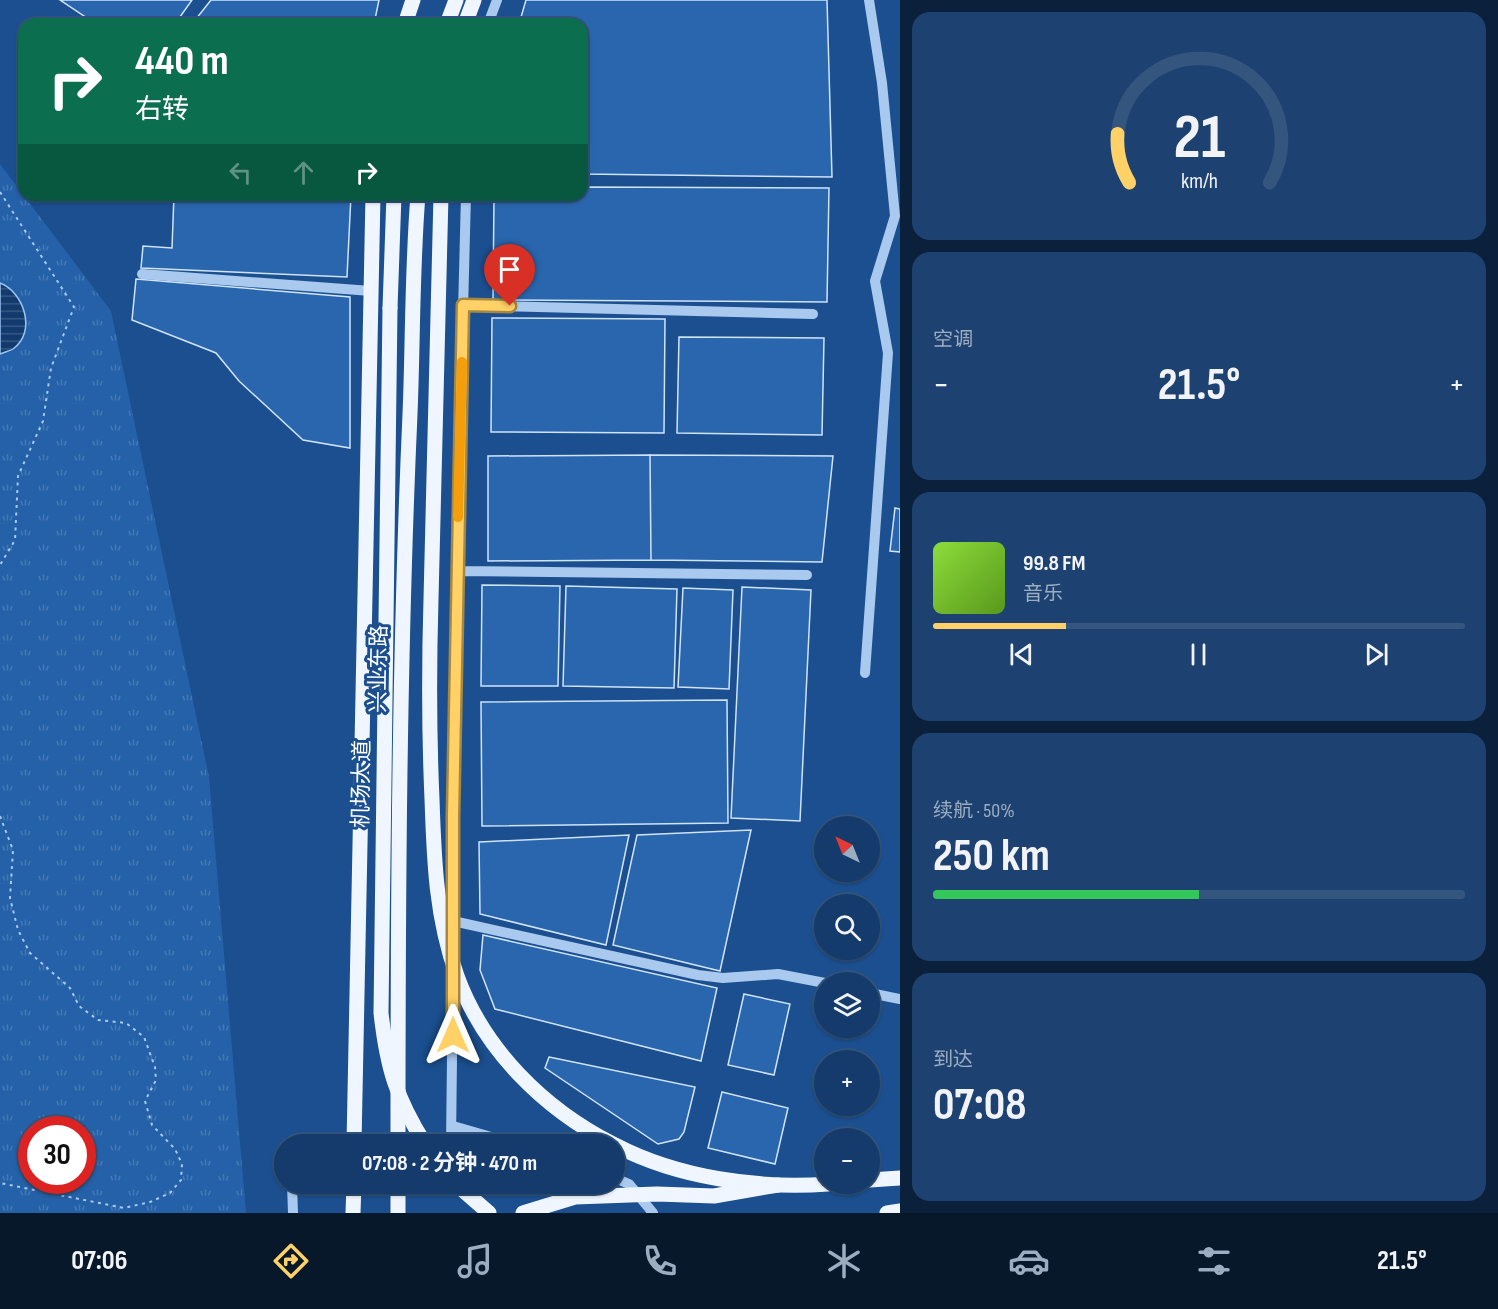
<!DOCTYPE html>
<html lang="zh">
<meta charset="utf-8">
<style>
:root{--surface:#143b6b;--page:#1d4271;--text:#f1f3f6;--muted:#9dadc1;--line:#33557e;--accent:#ffd166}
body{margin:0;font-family:"Sofia Sans Condensed","Noto Sans SC",sans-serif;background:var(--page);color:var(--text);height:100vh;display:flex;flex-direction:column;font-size:22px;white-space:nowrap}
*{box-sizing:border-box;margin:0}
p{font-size:20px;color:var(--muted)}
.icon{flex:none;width:33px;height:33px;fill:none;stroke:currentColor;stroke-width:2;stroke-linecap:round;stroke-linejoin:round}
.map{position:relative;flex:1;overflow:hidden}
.side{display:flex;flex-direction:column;gap:12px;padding:12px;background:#0b203b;width:598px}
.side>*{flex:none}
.top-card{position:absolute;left:18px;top:18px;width:570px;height:183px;border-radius:18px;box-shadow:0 2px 4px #0004,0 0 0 2px var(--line);background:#0b6e4f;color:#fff;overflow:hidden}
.needle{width:39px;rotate:317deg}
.buttons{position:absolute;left:814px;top:816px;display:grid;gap:12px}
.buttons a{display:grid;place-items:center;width:66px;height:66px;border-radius:50%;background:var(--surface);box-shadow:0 2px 4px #0004,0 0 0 2px var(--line);font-size:30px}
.speed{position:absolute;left:18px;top:1116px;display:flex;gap:12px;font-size:30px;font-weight:700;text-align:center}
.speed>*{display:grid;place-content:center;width:78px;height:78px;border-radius:50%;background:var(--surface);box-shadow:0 2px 4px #0004,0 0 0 2px var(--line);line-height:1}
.speed .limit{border:9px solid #d22;background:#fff;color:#111}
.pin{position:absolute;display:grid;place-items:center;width:51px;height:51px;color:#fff;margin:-62px -26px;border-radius:50% 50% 50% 0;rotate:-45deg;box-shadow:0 0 6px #0007}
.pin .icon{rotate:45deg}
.me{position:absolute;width:66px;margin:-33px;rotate:0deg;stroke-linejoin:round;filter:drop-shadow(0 0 4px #0008)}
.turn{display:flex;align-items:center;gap:21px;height:126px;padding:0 18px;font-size:27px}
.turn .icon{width:78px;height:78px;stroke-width:2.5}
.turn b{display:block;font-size:42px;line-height:51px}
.lanes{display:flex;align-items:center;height:57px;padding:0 18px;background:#0003;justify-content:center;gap:30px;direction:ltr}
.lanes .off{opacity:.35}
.big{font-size:45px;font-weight:700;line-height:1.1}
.side .tile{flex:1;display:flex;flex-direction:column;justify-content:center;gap:9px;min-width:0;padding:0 21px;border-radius:18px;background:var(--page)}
.side .dial{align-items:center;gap:0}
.dial svg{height:156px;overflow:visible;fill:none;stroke:var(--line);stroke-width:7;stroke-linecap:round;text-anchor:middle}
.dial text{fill:var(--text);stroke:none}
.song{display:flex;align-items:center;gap:18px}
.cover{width:72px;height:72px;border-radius:9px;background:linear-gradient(135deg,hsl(90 70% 55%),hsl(90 70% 35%))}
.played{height:6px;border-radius:3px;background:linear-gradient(90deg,var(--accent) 25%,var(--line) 25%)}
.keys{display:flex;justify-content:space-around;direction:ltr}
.heat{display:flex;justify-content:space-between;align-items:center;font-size:33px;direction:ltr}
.charge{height:9px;border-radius:4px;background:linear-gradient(90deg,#34c759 50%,var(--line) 0)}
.trip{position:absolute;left:274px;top:1134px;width:351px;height:60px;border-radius:30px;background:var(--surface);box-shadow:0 2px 4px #0004,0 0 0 2px var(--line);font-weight:700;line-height:60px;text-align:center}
.dock{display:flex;height:96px;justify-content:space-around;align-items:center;background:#08182b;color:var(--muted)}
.dock .icon{width:42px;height:42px}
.dock .current{color:var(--accent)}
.dock b{font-size:27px;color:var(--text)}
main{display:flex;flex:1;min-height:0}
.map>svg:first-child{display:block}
.grass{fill:url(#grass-tufts);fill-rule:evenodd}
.water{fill:url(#water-rules);stroke:#9cc4f0;stroke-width:1.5}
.building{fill:#2a66ad;stroke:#cfe3fa;stroke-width:1.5}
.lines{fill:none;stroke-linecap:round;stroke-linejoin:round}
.path{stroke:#a9c9ee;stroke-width:2;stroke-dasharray:3 4.5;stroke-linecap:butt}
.minor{stroke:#a9c9ee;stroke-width:10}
.major{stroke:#f0f6ff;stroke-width:15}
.major-bridge{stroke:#f0f6ff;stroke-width:15}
.route-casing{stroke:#a68842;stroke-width:15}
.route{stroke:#ffd166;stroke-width:10}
.slow{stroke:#f59e0b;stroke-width:10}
.labels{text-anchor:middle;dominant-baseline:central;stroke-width:6;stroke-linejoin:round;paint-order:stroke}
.street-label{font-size:22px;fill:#fff;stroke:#1b4f8f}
</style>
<main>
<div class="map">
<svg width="900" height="1213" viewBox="0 0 900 1213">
<defs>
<pattern id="grass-tufts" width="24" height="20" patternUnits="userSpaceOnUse" patternTransform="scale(1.5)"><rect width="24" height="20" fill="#2461a8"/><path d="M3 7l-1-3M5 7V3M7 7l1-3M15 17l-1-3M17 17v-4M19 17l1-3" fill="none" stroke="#4579b5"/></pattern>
<pattern id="water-rules" width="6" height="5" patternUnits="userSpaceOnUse" patternTransform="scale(1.5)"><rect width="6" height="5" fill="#123a6d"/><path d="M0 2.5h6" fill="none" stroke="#365883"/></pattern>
</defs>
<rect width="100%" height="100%" fill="#1b4f8f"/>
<!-- grass -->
<path class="grass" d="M0,164L111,311L209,777L246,1213H0ZM32,1130H82V1180H32Z"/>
<!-- water -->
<path class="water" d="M0,283C24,292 37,332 13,349C10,351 4,352 0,354Z"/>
<!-- building -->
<path class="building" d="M60,0H192L175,24H96Z
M211,0H379L374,24H192Z
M526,0H827L832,177L582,174V24H519Z
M582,187L829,188L827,302L493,300L494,195H582Z
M174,195H351L347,277L141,268L143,246L172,248Z
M136,279L350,297V448L303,440L239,381L216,353L132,320Z
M492,318L665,319L664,433L491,432Z
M679,337L824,338L822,435L677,433Z
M650,455L833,456L822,562L651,560Z
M650,455L651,560L488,561V456Z
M895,508L900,509V552L890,551Z
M482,585L560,586L558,686H481Z
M566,586L677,589L674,688L563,686Z
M742,587L811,590L800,821L731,818Z
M683,588L733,590L729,689L678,687Z
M727,700L728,823L482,826L481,702Z
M751,830L720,971L613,945L637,835Z
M629,835L606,945L480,914L479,842Z
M483,935L717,988L701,1061L495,1009L480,970Z
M744,994L790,1004L774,1075L728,1065Z
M549,1057L695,1087L684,1132L679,1139L658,1144L545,1068Z
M722,1092L788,1108L775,1164L708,1148Z"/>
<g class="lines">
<!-- path -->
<path class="path" d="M0,192L74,307L51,368L43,421L18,476L15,540L0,565
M0,816L13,850L10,898L18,930L30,953L70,988L79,1006L98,1020L126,1023L144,1037L155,1067L156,1080L145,1101L152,1125L175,1149L182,1164L181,1180L170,1193L150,1202L124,1208L0,1183"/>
<!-- minor -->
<path class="minor" d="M488,24L497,0
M142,274L371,291
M463,305L813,314
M457,571L807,575
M865,673L888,353L875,281L895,216L882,83L869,0
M453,921L698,975L723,978L778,974L825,983
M453,946L458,506L466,195
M870,993L900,999
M453,1126L515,1144
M451,1144L453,971
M615,1178L629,1184L653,1213
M292,1184L293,1213"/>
<!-- major -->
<path class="major" d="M405,24L413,0
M447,24L456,0
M465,24L474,0
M390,308L394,195
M354,1144L373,195
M398,1144C398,901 399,658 410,414C413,341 412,268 418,195
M615,1145C678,1178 758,1189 828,1184
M870,1180L900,1178
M456,1184L489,1213
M353,1213L354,1184
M398,1213V1184
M887,1213L900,1211"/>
<!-- major-bridge -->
<path class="major-bridge" d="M441,195C438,330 435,465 431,599C429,666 429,732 432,799C434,860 436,918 457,976C484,1050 544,1109 613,1144
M390,308L381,1013C387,1067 396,1098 425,1144
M523,1213L575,1197L657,1194L714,1196L778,1185"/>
</g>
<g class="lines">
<!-- route casing -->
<g class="route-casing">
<path id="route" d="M453,1035V816L463,305L510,306"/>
</g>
<!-- route -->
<use href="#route" class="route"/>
<!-- slow -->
<path class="slow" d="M458,517L462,362"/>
</g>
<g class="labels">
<!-- street labels -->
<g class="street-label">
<text transform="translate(379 669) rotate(-89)">兴业东路</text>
<text transform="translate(362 784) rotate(-89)">机场大道</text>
</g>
</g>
</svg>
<div class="buttons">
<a><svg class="needle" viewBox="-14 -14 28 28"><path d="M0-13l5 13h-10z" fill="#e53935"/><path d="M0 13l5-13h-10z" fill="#9dadc1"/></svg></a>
<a><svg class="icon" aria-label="search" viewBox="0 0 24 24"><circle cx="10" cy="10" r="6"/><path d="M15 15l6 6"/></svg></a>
<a><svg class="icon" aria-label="layers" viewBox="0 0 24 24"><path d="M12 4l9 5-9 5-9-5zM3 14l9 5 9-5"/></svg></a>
<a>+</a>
<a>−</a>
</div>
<div class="speed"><div class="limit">30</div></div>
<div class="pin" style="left:510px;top:306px;background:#d93025"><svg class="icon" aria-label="arrive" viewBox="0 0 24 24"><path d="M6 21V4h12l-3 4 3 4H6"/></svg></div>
<svg class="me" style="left:453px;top:1035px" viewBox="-20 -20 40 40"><path d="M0-17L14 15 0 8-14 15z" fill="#ffd166" stroke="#fff" stroke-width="4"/></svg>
<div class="trip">07:08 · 2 分钟 · 470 m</div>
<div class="top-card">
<div class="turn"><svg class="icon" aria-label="right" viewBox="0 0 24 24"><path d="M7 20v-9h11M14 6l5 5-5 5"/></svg><div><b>440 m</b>右转</div></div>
<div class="lanes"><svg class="icon off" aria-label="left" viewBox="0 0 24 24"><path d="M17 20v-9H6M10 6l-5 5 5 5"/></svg><svg class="icon off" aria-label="ahead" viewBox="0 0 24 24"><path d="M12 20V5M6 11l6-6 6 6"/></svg><svg class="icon" aria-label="right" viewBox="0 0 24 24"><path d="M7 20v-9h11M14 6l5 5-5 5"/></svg></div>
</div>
</div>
<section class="side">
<div class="tile dial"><svg viewBox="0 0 100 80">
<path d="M14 69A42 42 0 1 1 86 69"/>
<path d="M14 69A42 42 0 0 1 8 44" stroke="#ffd166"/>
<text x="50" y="56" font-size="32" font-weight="700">21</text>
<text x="50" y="72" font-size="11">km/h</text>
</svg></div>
<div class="tile"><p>空调</p>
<div class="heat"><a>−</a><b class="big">21.5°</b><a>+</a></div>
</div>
<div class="tile">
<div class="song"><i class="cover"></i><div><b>99.8 FM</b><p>音乐</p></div></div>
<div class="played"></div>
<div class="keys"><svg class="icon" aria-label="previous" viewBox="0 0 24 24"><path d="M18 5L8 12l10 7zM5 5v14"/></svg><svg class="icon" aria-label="pause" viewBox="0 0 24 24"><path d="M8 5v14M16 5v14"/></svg><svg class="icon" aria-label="next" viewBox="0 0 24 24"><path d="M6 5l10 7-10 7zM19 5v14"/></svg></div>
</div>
<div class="tile"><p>续航 · 50%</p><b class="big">250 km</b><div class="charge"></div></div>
<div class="tile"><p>到达</p><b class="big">07:08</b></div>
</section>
</main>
<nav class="dock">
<b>07:06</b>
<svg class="icon current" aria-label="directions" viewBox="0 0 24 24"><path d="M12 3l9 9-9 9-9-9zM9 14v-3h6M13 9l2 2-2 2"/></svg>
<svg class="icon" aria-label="music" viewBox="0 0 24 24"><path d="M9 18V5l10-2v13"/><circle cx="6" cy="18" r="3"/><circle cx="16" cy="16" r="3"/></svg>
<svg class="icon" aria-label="phone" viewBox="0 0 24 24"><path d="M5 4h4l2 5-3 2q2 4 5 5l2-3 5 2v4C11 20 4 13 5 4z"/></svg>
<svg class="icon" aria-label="climate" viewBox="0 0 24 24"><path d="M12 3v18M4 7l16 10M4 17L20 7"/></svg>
<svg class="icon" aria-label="car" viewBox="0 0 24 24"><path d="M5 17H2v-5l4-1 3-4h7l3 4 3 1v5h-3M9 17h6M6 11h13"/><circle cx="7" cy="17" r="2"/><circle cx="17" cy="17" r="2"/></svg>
<svg class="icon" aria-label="filters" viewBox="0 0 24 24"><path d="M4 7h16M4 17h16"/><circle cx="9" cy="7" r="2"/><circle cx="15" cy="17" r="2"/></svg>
<b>21.5°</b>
</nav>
